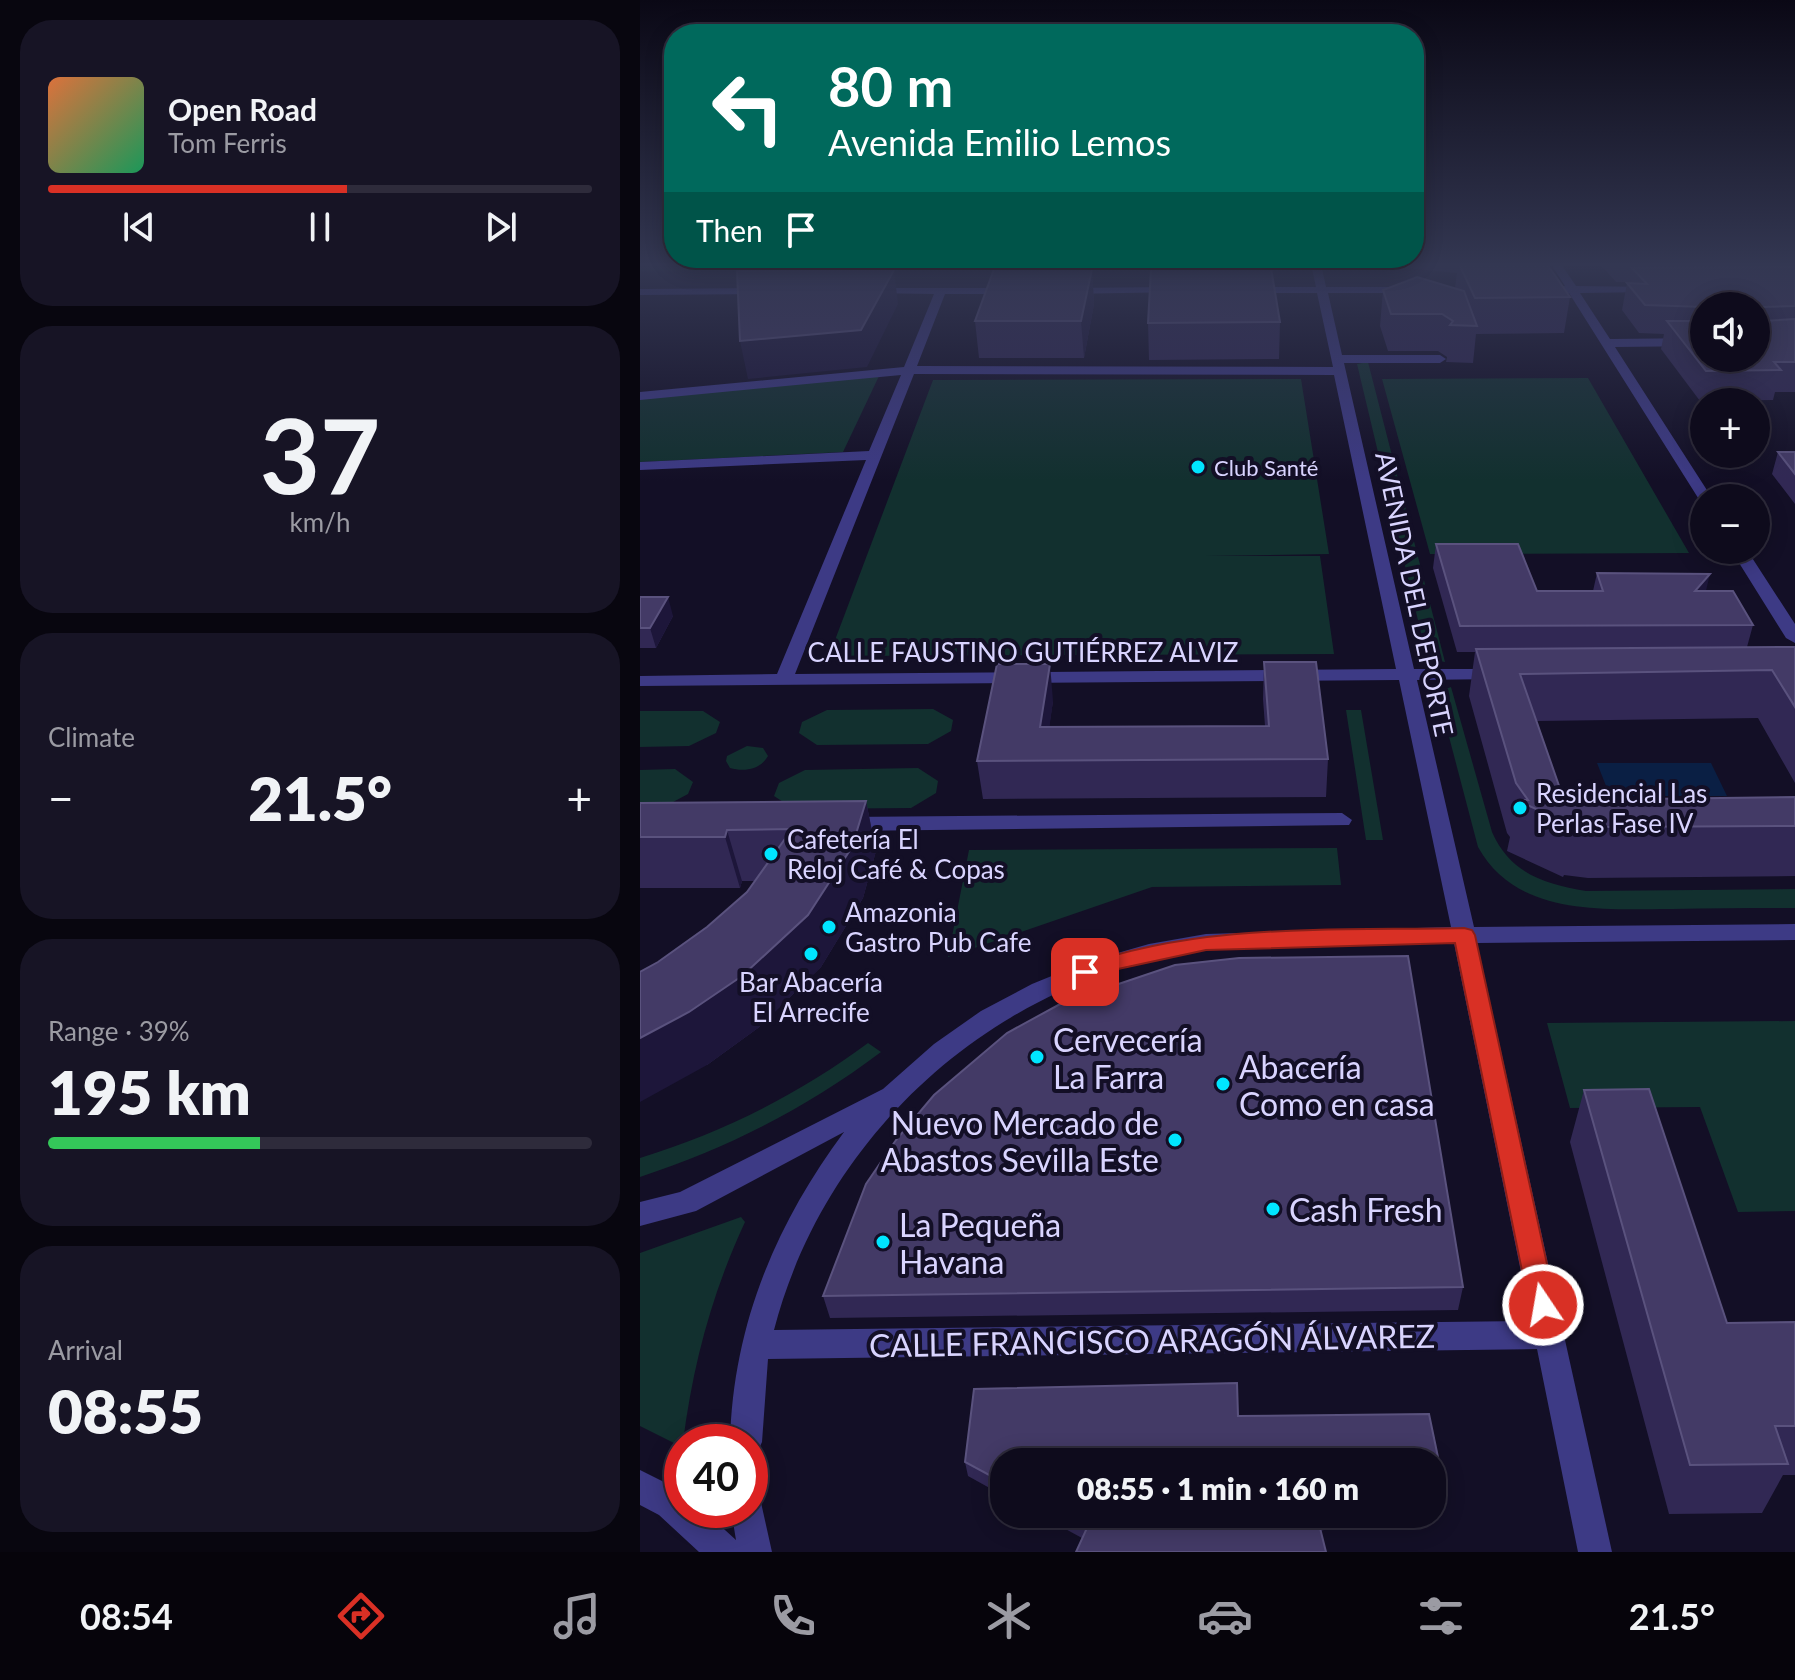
<!DOCTYPE html>
<meta charset="utf-8">
<style>
:root{--surface:#0e0b1c;--page:#171425;--text:#f1f3f6;--muted:#9b9ba3;--line:#2e2b3b;--accent:#d93025}
body{margin:0;font-family:Lato,sans-serif;background:var(--page);color:var(--text);height:100vh;display:flex;flex-direction:column;font-size:30px;white-space:nowrap}
*{box-sizing:border-box;margin:0}
p{font-size:26px;color:var(--muted)}
.icon{flex:none;width:44px;height:44px;fill:none;stroke:currentColor;stroke-width:2;stroke-linecap:round;stroke-linejoin:round}
.map{position:relative;flex:1;overflow:hidden}
.drawer{display:flex;flex-direction:column;gap:20px;padding:20px;background:#08060f;width:640px}
.drawer>*{flex:none}
.guide{position:absolute;left:24px;top:24px;width:760px;height:244px;border-radius:32px;box-shadow:0 4px 20px #0003,0 0 0 2px var(--line);background:#00695c;color:#fff;overflow:hidden}
.controls{position:absolute;left:1050px;top:292px;display:grid;gap:16px}
.controls a{display:grid;place-items:center;width:80px;height:80px;border-radius:50%;background:var(--surface);box-shadow:0 4px 20px #0003,0 0 0 2px var(--line);font-size:40px}
.speed{position:absolute;left:24px;top:1424px;display:flex;gap:16px;font-size:40px;font-weight:700;text-align:center}
.speed>*{display:grid;place-content:center;width:104px;height:104px;border-radius:50%;background:var(--surface);box-shadow:0 4px 20px #0003,0 0 0 2px var(--line);line-height:1}
.speed .limit{border:12px solid #d22;background:#fff;color:#111}
.pin{position:absolute;display:grid;place-items:center;width:68px;height:68px;color:#fff;margin:-34px;border-radius:16px;box-shadow:0 4px 12px #0006}
.me{position:absolute;width:88px;margin:-44px;rotate:348deg;stroke-linejoin:round;filter:drop-shadow(0 0 6px #0008)}
.turn{display:flex;align-items:center;gap:28px;height:168px;padding:0 32px;font-size:36px}
.turn .icon{width:104px;height:104px;stroke-width:2.5}
.turn b{display:block;font-size:56px;line-height:68px}
.then{display:flex;align-items:center;height:76px;padding:0 32px;background:#0003;gap:16px;font-size:30px}
.big{font-size:60px;font-weight:800;line-height:1.1}
.drawer .tile{flex:1;display:flex;flex-direction:column;justify-content:center;gap:12px;min-width:0;padding:0 28px;border-radius:32px;background:var(--page)}
.drawer .dial{align-items:center;gap:0}
.dial b{font-size:104px;line-height:1}
.song{display:flex;align-items:center;gap:24px}
.cover{width:96px;height:96px;border-radius:12px;background:linear-gradient(135deg,hsl(20 70% 55%),hsl(150 70% 35%))}
.played{height:8px;border-radius:4px;background:linear-gradient(90deg,var(--accent) 55%,var(--line) 55%)}
.keys{display:flex;justify-content:space-around;direction:ltr}
.heat{display:flex;justify-content:space-between;align-items:center;font-size:44px;direction:ltr}
.charge{height:12px;border-radius:6px;background:linear-gradient(90deg,#34c759 39%,var(--line) 0)}
.trip{position:absolute;left:350px;top:1448px;width:456px;height:80px;border-radius:32px;background:var(--surface);box-shadow:0 4px 20px #0003,0 0 0 2px var(--line);font-weight:800;line-height:80px;text-align:center}
.dock{display:flex;height:128px;justify-content:space-around;align-items:center;background:#06040b;color:var(--muted)}
.dock .icon{width:56px;height:56px}
.dock .on{color:var(--accent)}
.dock b{font-size:36px;color:var(--text)}
main{display:flex;flex:1;min-height:0}
.map>svg:first-child{display:block}
.green{fill:#12302f}
.water{fill:#0a1f44}
.lines{fill:none;stroke-linecap:round;stroke-linejoin:round}
.minor{fill:#3d3a85;fill-rule:evenodd}
.wall{fill:#312854;fill-rule:evenodd}
.shaded-wall{fill:#1d163a}
.building{fill:#433a66;stroke:#5a527e;stroke-width:2}
.route{fill:#d93025;stroke:#8d1f18;stroke-width:2}
.poi-dot{fill:#00e5ff;stroke:#130f26;stroke-width:3}
.labels{text-anchor:middle;dominant-baseline:central;stroke-width:8;stroke-linejoin:round;paint-order:stroke}
.far-poi-label{font-size:22px;fill:#d9d4ff;stroke:#130f26;text-anchor:start}
.street-label{font-size:26px;fill:#d9d4ff;stroke:#130f26}
.poi-label{font-size:26px;fill:#d9d4ff;stroke:#130f26;text-anchor:start}
.near-poi-label{font-size:32px;fill:#d9d4ff;stroke:#130f26;text-anchor:start}
.near-street-label{font-size:32px;fill:#d9d4ff;stroke:#130f26}
</style>
<main>
<section class="drawer">
<div class="tile">
<div class="song"><i class="cover"></i><div><b>Open Road</b><p>Tom Ferris</p></div></div>
<div class="played"></div>
<div class="keys"><svg class="icon" aria-label="previous" viewBox="0 0 24 24"><path d="M18 5L8 12l10 7zM5 5v14"/></svg><svg class="icon" aria-label="pause" viewBox="0 0 24 24"><path d="M8 5v14M16 5v14"/></svg><svg class="icon" aria-label="next" viewBox="0 0 24 24"><path d="M6 5l10 7-10 7zM19 5v14"/></svg></div>
</div>
<div class="tile dial"><b>37</b><p>km/h</p></div>
<div class="tile"><p>Climate</p>
<div class="heat"><a>−</a><b class="big">21.5°</b><a>+</a></div>
</div>
<div class="tile"><p>Range · 39%</p><b class="big">195 km</b><div class="charge"></div></div>
<div class="tile"><p>Arrival</p><b class="big">08:55</b></div>
</section>
<div class="map">
<svg width="1155" height="1552" viewBox="0 0 1155 1552">
<rect width="100%" height="100%" fill="#130f26"/>
<!-- green -->
<path class="green" d="M0,264H539L513,267L0,271Z
M728,362L805,662L793,660L786,654L717,364Z
M239,376L203,452L0,462V399Z
M948,378L1049,553L790,554L742,379Z
M661,379L689,554L566,556H680L694,654L189,656L293,380Z
M811,687L852,832C870,873 904,884 946,891L1155,889V908C1114,908 1073,908 1032,909C963,909 877,917 838,847L798,695L800,691Z
M293,709L313,720L311,731L288,744L177,745L159,733L162,722L187,710Z
M706,710H721L743,840H726Z
M0,711H63L80,722L76,733L49,746L0,747Z
M107,746L123,748L128,756C120,770 104,772 90,768L86,761L87,756Z
M278,768L298,781L296,793L271,808L154,809L134,796L139,783L165,770Z
M35,769L53,782L48,794L20,809H0V770Z
M697,848L701,885L512,887L308,957L329,850Z
M1155,1021V1211L1098,1212L1060,1107L930,1108L907,1023Z
M228,1043L241,1052C165,1109 90,1147 0,1177V1158C83,1132 158,1095 228,1043Z
M101,1217L105,1222C72,1293 53,1364 43,1442L36,1444L0,1426V1253Z"/>
<!-- water -->
<path class="water" d="M957,763H1071L1087,796H970Z"/>
<g class="lines">
<!-- minor -->
<path class="minor" d="M671,264H681L686,287H771L776,290L771,293H688L702,355H800L806,359L800,363H704L774,669H860L869,674L860,679L777,680L834,927L1155,924V940L837,943L972,1552H938L897,1349L128,1359L122,1442L117,1453L110,1456V1442H90C93,1326 135,1225 204,1132L56,1211L0,1226V1202L40,1192L243,1089L294,1044L341,1011L392,984L446,962L509,944L566,934L811,927L759,680L0,686V676L137,674L226,460L0,470V462L229,451L261,375L0,400V392L264,367L294,294L227,293V289L231,288H371L376,291L371,294H305L277,366L693,367L677,293H607L602,290L607,287H676ZM274,374L694,375L756,669L155,674ZM814,943L891,1321L134,1330C186,1130 360,976 566,950C596,946 627,948 657,948C709,946 762,944 814,943Z
M911,264H921L936,286L1015,287V291L1011,292L940,293L970,339L1064,338V346L975,347L1072,498L1060,501L929,293H899L894,290L899,287L925,286Z
M535,287L539,288V292L427,294L422,291L427,288Z
M0,289L123,288L128,291L123,294L0,295Z
M1091,550H1107L1155,624V643L1146,638Z
M702,813L712,820L709,825L206,831L196,824L206,817Z
M0,1470L42,1491V1510H63L96,1540L91,1510H110V1494L120,1498L132,1552H59L19,1515L0,1505Z"/>
</g>
<!-- wall -->
<path class="wall" d="M724,264H907L930,297L924,333L836,334L833,363L806,362L807,357L798,351H748L740,326L743,290L815,288L817,273Z
M960,264H1155V392H1135L1133,400L1060,401L1021,349L1024,334L999,333L982,310L987,283L990,282H976ZM1064,306H1116L1064,358Z
M452,269L454,304L444,358H339L335,321Z
M640,322L639,359L509,360L508,323Z
M1138,452H1155V504L1132,474Z
M796,544L897,591H953L957,573L1065,591L1113,625L1107,647H1155V783L1118,718L897,721L924,800L1155,797V876L948,878L924,875L923,877L867,851L870,837L867,833L829,696L835,652H817L793,568Z
M0,597L33,616L16,648H0Z
M624,662L688,759L686,797L343,799L337,761L413,701L409,727L625,726L623,699Z
M226,801L236,851L223,898L181,967L118,1028L67,1065L18,962L67,927L107,892L115,881H102L100,888H0V803Z
M944,1090L1087,1323L1155,1322V1475H1143L1122,1513L1029,1514L930,1142Z
M823,1287L818,1310L190,1318L183,1296Z
M598,1416L799,1462L796,1476L364,1462V1496L328,1476L325,1462Z
M398,1514H717L681,1531L442,1538Z"/>
<!-- shaded-wall -->
<path class="shaded-wall" d="M452,269L454,304L444,358L441,321Z
M254,270L258,304L227,367L108,379L100,341Z
M1070,574L1064,599L1055,591Z
M28,597L33,616L16,648L10,628Z
M410,664L413,701L405,760L400,727Z
M226,801L236,851L223,898L181,967L118,1028L67,1065L0,1102V1038Z
M87,830L102,881L100,888L85,837Z
M799,1462L796,1476L792,1478V1465Z
M690,1514H717L676,1534L678,1520Z"/>
<!-- building -->
<path class="building" d="M819,264H907L930,297L835,298Z
M1155,267V306L1123,307L1120,310L1123,321L1155,319V362H1134L1141,370L1066,371L1027,321H1064V358H1116V306H1064V307L1005,305L987,283L1007,284L992,268Z
M631,268L640,322L508,323L511,269Z
M354,269H452L441,321H335Z
M254,270L221,330L100,341L97,271Z
M777,277L824,291L837,326L810,325L813,321L802,314H751L743,290Z
M1138,452H1155V474Z
M796,544H878L897,591H963L957,573L1070,574L1055,591H1093L1113,625L820,626Z
M0,597H28L10,628H0Z
M1155,647V707L1132,670L880,674L924,800L1155,797V826L960,827L933,824L934,826L876,800H888L876,783L836,649Z
M624,662H676L688,759L337,761L357,664H410L400,727L629,726Z
M226,801L212,847L168,915L102,976L49,1012L0,1038V972L18,962L67,927L107,892L152,829L87,830L85,837H0V803Z
M768,956L823,1287L183,1296L226,1184L256,1140L294,1095L367,1033L422,1003L535,965L599,958Z
M1009,1089L1087,1323L1155,1322V1426H1135L1148,1464L1050,1465L944,1090Z
M597,1383L598,1416L789,1414L799,1462L792,1465V1462H364V1483L325,1462L334,1389Z
M422,1514H690L678,1520L686,1552H436L447,1528Z"/>
<!-- sky -->
<linearGradient id="sky" x2="0" y2="1"><stop stop-color="#0a0815"/><stop offset="0.55" stop-color="#333752"/><stop offset="1" stop-color="#333752" stop-opacity="0"/></linearGradient>
<rect width="1155" height="481" fill="url(#sky)"/>
<!-- route -->
<path class="route" d="M824,928L832,930L835,935L916,1305L912,1314L903,1318L893,1314L889,1305L815,943L566,950L478,969L445,980L438,978L435,972L438,967C561,922 695,931 824,928Z"/>
<!-- markers -->
<g class="poi-dot">
<circle cx="558" cy="467" r="8"/>
<circle cx="880" cy="808" r="8"/>
<circle cx="131" cy="854" r="8"/>
<circle cx="189" cy="927" r="8"/>
<circle cx="171" cy="954" r="8"/>
<circle cx="397" cy="1057" r="8"/>
<circle cx="583" cy="1084" r="8"/>
<circle cx="535" cy="1140" r="8"/>
<circle cx="633" cy="1209" r="8"/>
<circle cx="243" cy="1242" r="8"/>
</g>
<g class="labels">
<!-- far-poi labels -->
<g class="far-poi-label">
<text x="574" y="467">Club Santé</text>
</g>
<!-- street labels -->
<g class="street-label">
<text transform="translate(775 594) rotate(78)">AVENIDA DEL DEPORTE</text>
<text x="383" y="652">CALLE FAUSTINO GUTIÉRREZ ALVIZ</text>
</g>
<!-- poi labels -->
<g class="poi-label">
<text x="896" y="793">Residencial Las<tspan x="896" dy="30">Perlas Fase IV</tspan></text>
<text x="147" y="839">Cafetería El<tspan x="147" dy="30">Reloj Café &amp; Copas</tspan></text>
<text x="205" y="912">Amazonia<tspan x="205" dy="30">Gastro Pub Cafe</tspan></text>
<text x="171" y="982" text-anchor="middle">Bar Abacería<tspan x="171" dy="30">El Arrecife</tspan></text>
</g>
<!-- near-poi labels -->
<g class="near-poi-label">
<text x="413" y="1039">Cervecería<tspan x="413" dy="37">La Farra</tspan></text>
<text x="599" y="1066">Abacería<tspan x="599" dy="37">Como en casa</tspan></text>
<text x="519" y="1122" text-anchor="end">Nuevo Mercado de<tspan x="519" dy="37">Abastos Sevilla Este</tspan></text>
<text x="649" y="1209">Cash Fresh</text>
<text x="259" y="1224">La Pequeña<tspan x="259" dy="37">Havana</tspan></text>
</g>
<!-- near-street labels -->
<g class="near-street-label">
<text transform="translate(512 1340) rotate(-1)">CALLE FRANCISCO ARAGÓN ÁLVAREZ</text>
</g>
</g>
</svg>
<div class="controls">
<a><svg class="icon" aria-label="sound" viewBox="0 0 24 24"><path d="M4 9h4l5-4v14l-5-4H4zM17 9q2 3 0 6"/></svg></a>
<a>+</a>
<a>−</a>
</div>
<div class="speed"><div class="limit">40</div></div>
<div class="pin" style="left:445px;top:972px;background:#d93025"><svg class="icon" aria-label="arrive" viewBox="0 0 24 24"><path d="M6 21V4h12l-3 4 3 4H6"/></svg></div>
<svg class="me" style="left:903px;top:1305px" viewBox="-20 -20 40 40"><circle r="17" fill="#d93025" stroke="#fff" stroke-width="3"/><path d="M0-11L8 9 0 5-8 9z" fill="#fff"/></svg>
<div class="trip">08:55 · 1 min · 160 m</div>
<div class="guide">
<div class="turn"><svg class="icon" aria-label="left" viewBox="0 0 24 24"><path d="M17 20v-9H6M10 6l-5 5 5 5"/></svg><div><b>80 m</b>Avenida Emilio Lemos</div></div>
<div class="then">Then<svg class="icon" aria-label="arrive" viewBox="0 0 24 24"><path d="M6 21V4h12l-3 4 3 4H6"/></svg></div>
</div>
</div>
</main>
<nav class="dock">
<b>08:54</b>
<svg class="icon on" aria-label="directions" viewBox="0 0 24 24"><path d="M12 3l9 9-9 9-9-9zM9 14v-3h6M13 9l2 2-2 2"/></svg>
<svg class="icon" aria-label="music" viewBox="0 0 24 24"><path d="M9 18V5l10-2v13"/><circle cx="6" cy="18" r="3"/><circle cx="16" cy="16" r="3"/></svg>
<svg class="icon" aria-label="phone" viewBox="0 0 24 24"><path d="M5 4h4l2 5-3 2q2 4 5 5l2-3 5 2v4C11 20 4 13 5 4z"/></svg>
<svg class="icon" aria-label="climate" viewBox="0 0 24 24"><path d="M12 3v18M4 7l16 10M4 17L20 7"/></svg>
<svg class="icon" aria-label="car" viewBox="0 0 24 24"><path d="M5 17H2v-5l4-1 3-4h7l3 4 3 1v5h-3M9 17h6M6 11h13"/><circle cx="7" cy="17" r="2"/><circle cx="17" cy="17" r="2"/></svg>
<svg class="icon" aria-label="filters" viewBox="0 0 24 24"><path d="M4 7h16M4 17h16"/><circle cx="9" cy="7" r="2"/><circle cx="15" cy="17" r="2"/></svg>
<b>21.5°</b>
</nav>
